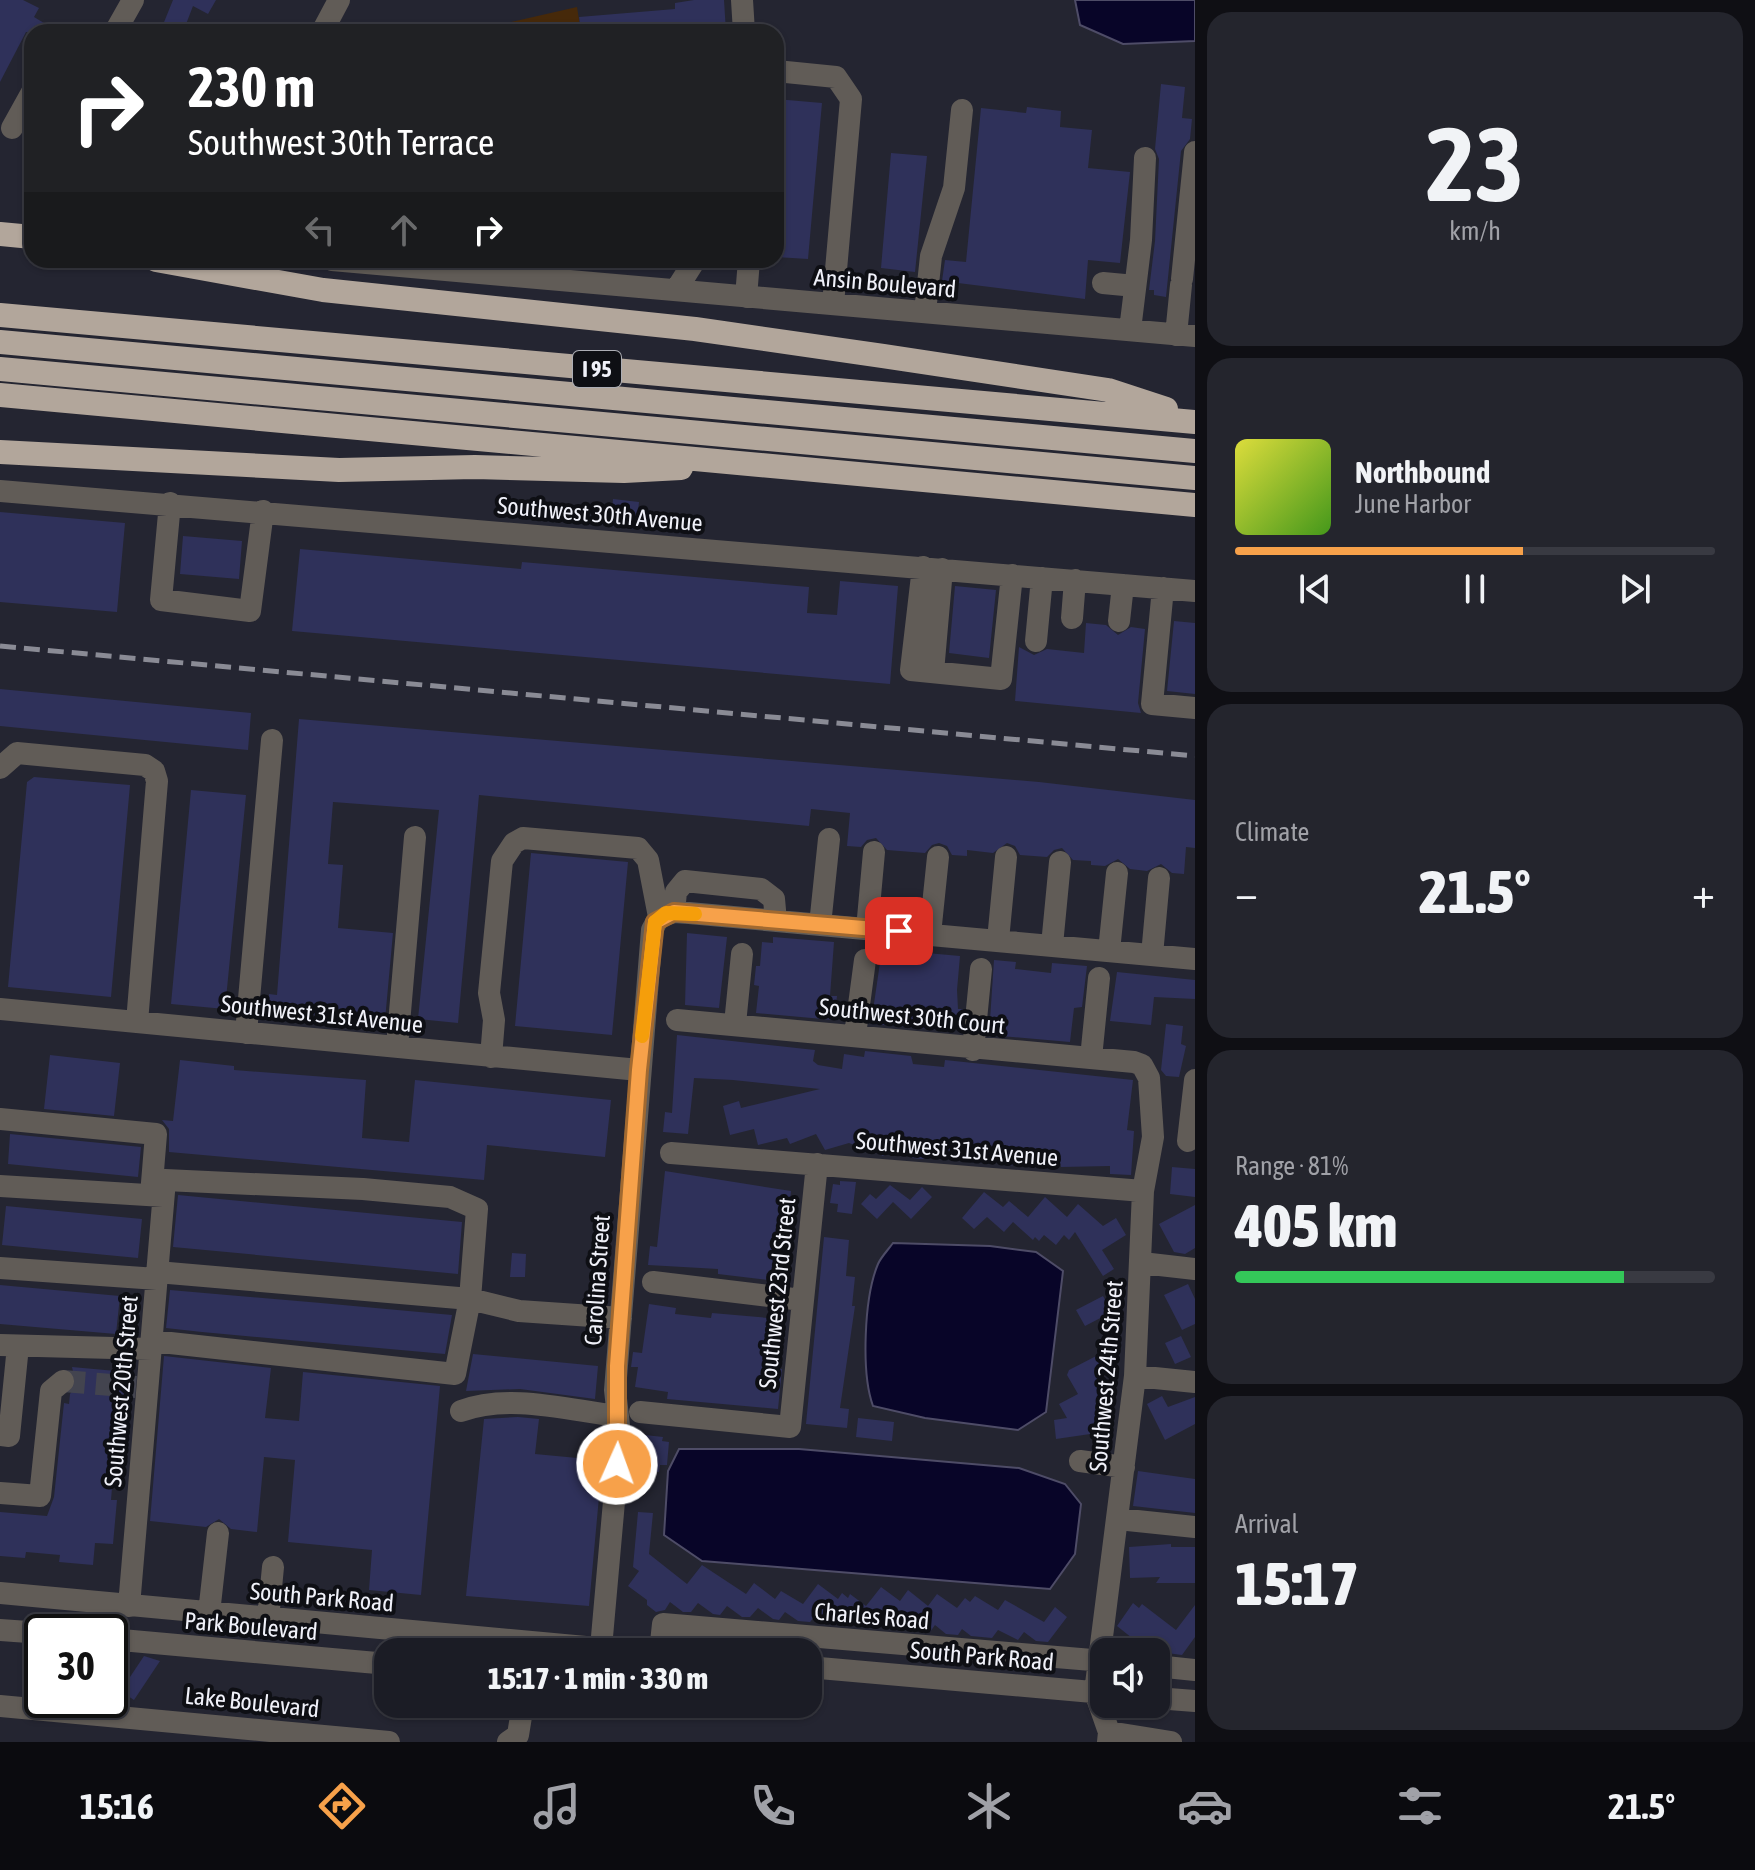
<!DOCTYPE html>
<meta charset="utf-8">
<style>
:root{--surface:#1b1c25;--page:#24252d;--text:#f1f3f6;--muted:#a0a1a7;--line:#393a42;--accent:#f7a14a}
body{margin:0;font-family:"Asap Condensed",sans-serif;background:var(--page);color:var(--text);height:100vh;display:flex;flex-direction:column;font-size:30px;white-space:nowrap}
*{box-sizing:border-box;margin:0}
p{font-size:26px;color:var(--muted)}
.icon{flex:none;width:44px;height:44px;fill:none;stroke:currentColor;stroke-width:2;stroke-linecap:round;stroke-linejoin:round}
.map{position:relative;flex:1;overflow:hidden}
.sheet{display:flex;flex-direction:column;gap:12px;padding:12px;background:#0f0f14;width:560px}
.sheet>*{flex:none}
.banner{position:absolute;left:24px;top:24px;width:760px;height:244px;border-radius:24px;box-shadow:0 2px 6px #0004,0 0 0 2px var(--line);background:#202124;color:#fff;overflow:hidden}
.controls{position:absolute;left:1090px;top:1638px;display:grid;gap:16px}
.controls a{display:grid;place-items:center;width:80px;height:80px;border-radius:16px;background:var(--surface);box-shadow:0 2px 6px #0004,0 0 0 2px var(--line);font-size:40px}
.speed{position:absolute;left:24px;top:1614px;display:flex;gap:16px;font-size:40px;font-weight:700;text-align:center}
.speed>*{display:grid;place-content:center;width:104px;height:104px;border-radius:50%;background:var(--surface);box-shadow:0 2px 6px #0004,0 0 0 2px var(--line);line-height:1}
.speed .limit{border:4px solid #111;border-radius:12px;background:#fff;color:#111}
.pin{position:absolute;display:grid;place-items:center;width:68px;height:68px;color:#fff;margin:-34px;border-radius:16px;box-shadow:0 4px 12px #0006}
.me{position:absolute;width:88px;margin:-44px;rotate:2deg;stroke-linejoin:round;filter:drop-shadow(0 0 6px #0008)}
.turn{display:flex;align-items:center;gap:28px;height:168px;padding:0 32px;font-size:36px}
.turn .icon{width:104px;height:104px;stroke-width:2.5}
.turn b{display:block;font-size:56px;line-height:68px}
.lanes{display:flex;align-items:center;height:76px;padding:0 32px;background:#0003;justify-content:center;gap:40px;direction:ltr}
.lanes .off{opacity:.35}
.big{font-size:60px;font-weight:800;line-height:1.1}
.sheet .tile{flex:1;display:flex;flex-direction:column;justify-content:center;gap:12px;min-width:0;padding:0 28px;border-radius:24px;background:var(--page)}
.sheet .dial{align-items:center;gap:0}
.dial b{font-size:104px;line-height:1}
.song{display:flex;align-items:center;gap:24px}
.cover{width:96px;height:96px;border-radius:12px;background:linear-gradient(135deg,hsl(60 70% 55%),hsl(100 70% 35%))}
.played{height:8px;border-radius:4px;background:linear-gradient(90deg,var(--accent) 60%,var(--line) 60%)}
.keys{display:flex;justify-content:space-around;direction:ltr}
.heat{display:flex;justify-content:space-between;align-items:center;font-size:44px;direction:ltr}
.charge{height:12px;border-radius:6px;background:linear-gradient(90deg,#34c759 81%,var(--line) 0)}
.trip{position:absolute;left:374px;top:1638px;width:448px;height:80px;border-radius:24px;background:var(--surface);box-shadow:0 2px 6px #0004,0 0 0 2px var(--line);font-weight:800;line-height:80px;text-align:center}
.tabs{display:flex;height:128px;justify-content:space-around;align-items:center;background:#0b0b0f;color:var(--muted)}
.tabs .icon{width:56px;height:56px}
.tabs .on{color:var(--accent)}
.tabs b{font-size:36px;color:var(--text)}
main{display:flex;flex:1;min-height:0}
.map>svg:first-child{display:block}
.green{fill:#46290a}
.water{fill:#080528;stroke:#4e4c67;stroke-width:2}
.building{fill:#2f315a}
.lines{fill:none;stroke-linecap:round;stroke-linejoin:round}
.minor-tunnel{stroke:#43444f;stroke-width:22;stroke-dasharray:22 11;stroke-linecap:butt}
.minor{stroke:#615c57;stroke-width:22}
.highway{stroke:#b2a69b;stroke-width:24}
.rail{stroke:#8a8b95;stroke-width:5;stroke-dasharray:16 8;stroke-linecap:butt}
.route-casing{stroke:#a16930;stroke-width:20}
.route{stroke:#f7a14a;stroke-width:14}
.slow{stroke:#f59e0b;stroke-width:14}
.labels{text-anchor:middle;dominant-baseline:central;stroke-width:8;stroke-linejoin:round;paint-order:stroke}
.shield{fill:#0e0f14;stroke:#acadb4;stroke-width:2}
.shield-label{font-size:22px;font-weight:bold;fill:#f0f1f9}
.street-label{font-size:24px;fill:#f0f1f9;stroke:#0e0f14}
</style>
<main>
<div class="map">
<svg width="1195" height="1742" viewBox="0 0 1195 1742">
<rect width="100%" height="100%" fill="#242531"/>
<!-- green -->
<path class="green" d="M577,7L581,32H508L507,23Z"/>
<!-- water -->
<path class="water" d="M1075,0H1195V41L1123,44L1080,25Z
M893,1243L990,1246L1036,1252L1063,1271L1046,1412L1018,1430L925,1418L873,1406C861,1373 864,1297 878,1264C881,1257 888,1250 893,1243Z
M679,1449H799L1019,1468L1065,1484L1081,1504L1075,1554L1050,1589L702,1561L664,1535L668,1471Z"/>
<!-- building -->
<path class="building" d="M0,0H23L39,8L34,17L59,32H26L0,82Z
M173,0H216L208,14L193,6L183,32H160Z
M724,0L726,32H581L579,17L675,9V3L694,0Z
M1161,84L1185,87L1182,118L1192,119L1190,139L1181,151L1166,297L1154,295V290H1149L1155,241L1159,159L1155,149Z
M776,99L822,103L808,259L776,257Z
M1027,107L1061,111L1060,127L1092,130L1088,168L1130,172L1120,263L1088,260L1085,299L942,281L945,260L966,262L981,108L1026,113Z
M891,153L927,156L915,272L881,268Z
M613,499L639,502L636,529L595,524L596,508L612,510Z
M0,512L125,523L117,612L0,602Z
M183,536L242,541L239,579L180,574Z
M300,549L521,569L522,562L809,587L807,613L837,615L840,581L898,586L890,684L292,631Z
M955,586L996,590L989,658L949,653Z
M1174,621L1195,623V694L1167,691Z
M1086,623L1106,625L1118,635L1131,627L1145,629L1138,703L1141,713L1015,701L1019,647L1034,655L1047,649L1084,653Z
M0,689L251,713L248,750L0,726Z
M299,719L1039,782L1195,800V848L1186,847L1184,874L1172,873L1161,864L1147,871L1130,869L1118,859L1105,866L1091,865V861L1073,860L1062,848L1054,850L1047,857L1020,855L1015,846L1007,843L993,853L967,850V856L952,855L947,846L939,843L932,845L925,853L887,850L876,838L867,840L861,847L847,846L850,813L811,809L809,826L479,795L458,1023L418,1019L439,810L333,802L328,864L343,865L338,928L393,933L385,1020L268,1011L269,994L277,995Z
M34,777L130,785L111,997L8,987L27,782Z
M191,790L246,795L225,1009L171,1004Z
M531,853L628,862L612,1035L515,1026Z
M687,933L727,937L719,1008L685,1005Z
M773,937L834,942L830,996H837L834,1020L756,1013L759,986L754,985L756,966H760L762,942L773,943Z
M882,949L960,956L957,990L958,1009H963L961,1028L944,1026L943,1030L871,1024Z
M994,960L1016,962L1015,969L1051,973L1052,963L1087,966L1082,1007L1074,1008L1070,1042L989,1035Z
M1117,972L1195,980V999L1154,997L1151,1025L1110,1021Z
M1166,1024L1183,1026L1181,1044L1186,1046L1179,1077L1166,1076L1161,1070Z
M677,1035L815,1050L813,1061L818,1065L842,1069L844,1054L864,1057L865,1051L911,1056L913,1064L944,1067L945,1060L1133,1080L1127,1130L1134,1131L1131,1175L1110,1174V1166L1061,1167L1060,1162L1030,1168V1163L1006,1166L1011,1160L973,1163L970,1153L948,1159L960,1147L923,1159L912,1158L908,1147L882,1156L876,1138L857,1146L849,1143L825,1150L816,1134L790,1144L787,1138L758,1145L754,1129L730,1135L723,1106L739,1101L741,1108L820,1089L733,1080L694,1078L688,1134L663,1132L665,1112L672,1113Z
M50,1055L120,1063L114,1116L44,1109Z
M180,1060L234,1066V1070L366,1080L362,1138L409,1142L415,1080L611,1100L605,1157L487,1145L484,1180L169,1152V1129L162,1120L173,1121Z
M10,1134L141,1147L138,1177L8,1164Z
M1172,1167L1195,1169V1197L1170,1194Z
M665,1171L791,1191L789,1209H781L779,1239L788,1240L784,1282L718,1274V1269L648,1265L650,1246L657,1247Z
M840,1181L856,1182L852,1214L837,1212L838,1204L830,1203L833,1184L840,1185Z
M890,1185L910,1200L922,1187L932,1197L911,1219L893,1202L877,1219L861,1204L870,1194L876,1199Z
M984,1192L1003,1207L1009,1201L1028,1217L1045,1197L1067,1217L1078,1204L1103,1226L1116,1218L1126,1235L1102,1250L1114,1269L1103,1276L1075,1232L1069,1240L1064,1235L1056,1245L1044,1235L1039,1241L1035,1237L1033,1240L1013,1222L1004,1232L987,1217L974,1229L962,1218Z
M178,1195L462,1222L458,1274L173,1247Z
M1195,1205V1248L1185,1254L1174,1252L1159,1224Z
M6,1206L142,1219L138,1258L2,1245Z
M824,1237L849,1240L846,1276L855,1277L852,1306H855L840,1408L849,1409L847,1428L806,1424Z
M512,1253L526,1254L525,1277H510Z
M1188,1284L1195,1299V1324L1182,1330L1164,1295Z
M0,1285L120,1296L116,1334L0,1324Z
M170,1290L321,1303L452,1315L445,1354L202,1332L166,1328Z
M1103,1296L1112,1312L1085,1326L1076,1310Z
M649,1304L676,1308L675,1314L711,1318L712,1313L780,1319L774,1369H782L778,1409L667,1399L668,1392L635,1387L638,1367H631L633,1352L642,1353Z
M1181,1336L1191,1357L1175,1364L1165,1343Z
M1104,1352L1112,1367L1099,1374L1108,1396L1100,1400L1104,1432L1056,1439L1054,1420L1067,1418L1059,1404L1078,1394L1067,1375L1069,1370Z
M473,1354L598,1366L595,1399L520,1389L466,1391Z
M164,1356L271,1368L265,1418L299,1421L303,1372L440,1386L421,1595L369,1590L372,1550L288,1542L295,1460L264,1457L257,1532L231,1529L219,1519L206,1527L150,1521Z
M72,1367L127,1372L123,1416H118L111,1500H117L113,1544L95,1543L93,1565L59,1562L60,1555L26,1552L25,1558L0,1556V1512L47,1516L54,1497L64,1403L69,1404L70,1394L76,1385Z
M1162,1396L1168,1407L1195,1397V1424L1165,1440L1147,1404Z
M518,1417L539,1419L535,1454L588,1459L587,1473L601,1475L589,1606L466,1596L484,1419Z
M858,1418L894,1422L892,1441L856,1437Z
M645,1435L663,1437L662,1441L669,1442L667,1465H660L659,1472L641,1470Z
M1138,1471L1195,1479V1513L1133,1506Z
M638,1512L653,1513L649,1554L687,1584L702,1565L746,1594L754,1583L775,1599L781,1591L803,1604L818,1584L838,1599L842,1593L848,1598L850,1594L866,1606L881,1587L900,1601L908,1590L928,1606L937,1594L957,1608L965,1598L970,1602L975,1596L998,1610L1005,1600L1044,1622L1055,1607L1067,1617L1048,1642L1036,1641L1024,1632L1018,1640L998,1630L992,1638L971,1636L962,1629L958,1635L946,1634L935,1625L930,1632H921L908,1622L902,1630L889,1629L876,1619L870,1627L858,1626L846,1617L840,1625L827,1624L816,1615L810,1622L798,1621L785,1612L779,1620L773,1619L758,1608L750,1617H742L727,1606L720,1615L713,1614L698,1603L691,1612H683L670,1602L665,1610L656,1612L647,1605V1600L628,1586L639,1571L633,1567Z
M1171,1544V1547H1195V1583H1156L1160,1577L1130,1578L1129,1547Z
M1133,1603L1139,1608L1142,1604L1176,1630L1195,1605V1637L1182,1655L1167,1653L1156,1645L1151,1652H1142L1134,1646L1137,1642L1117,1626Z
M144,1656L160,1661L134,1700L125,1694L126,1683Z"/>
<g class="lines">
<!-- minor-tunnel -->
<path class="minor-tunnel" d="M63,1381L136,1387"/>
<!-- minor -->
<path class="minor" d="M742,0L744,32
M115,32L133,0
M322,32L339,0
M776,71L836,77L851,99L833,304
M12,128L32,92
M332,260L1195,336
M1182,279L1195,152
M1103,283L1135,286
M676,290L695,260
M746,297L749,260
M925,312L931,256L954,188L962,110
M1130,330L1141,240L1145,158
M1176,335L1181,285
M0,491L1195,591
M170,503L161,600L250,611L263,511
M923,567L911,670L1001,679L1012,575
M1163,588L1152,704L1195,708
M1072,618L1075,580
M1119,621L1123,585
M1036,641L1042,578
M933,672L942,569
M0,768L17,753L145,765L154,771L157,781L137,1022
M674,912L676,892L685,881L761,889L774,899L776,921
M659,917L674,912L689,913L1195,959
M820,925L829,839
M867,929L874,852
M930,934L938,857
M998,940L1006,857
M1052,945L1060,862
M1109,951L1117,873
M1152,955L1159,878
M0,1009L639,1070
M677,1020L1134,1062L1142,1065L1149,1078L1153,1137L1143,1191L1135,1376L1095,1692L1109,1732L1108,1742
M735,1024L742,954
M246,1033L272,740
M855,1035L865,960
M397,1047L415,837
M973,1050L981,969
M491,1057L494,1020L489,993L502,861L514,843L523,838L638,848L648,860L659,917
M1091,1058L1099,978
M0,1119L156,1134L151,1195
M1188,1141L1195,1080
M671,1153L1143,1191
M0,1186L163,1196
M1142,1263L1195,1269
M0,1268L157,1279
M653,1282L802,1300
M152,1341L455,1374L470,1299L519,1311L621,1318
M0,1345L151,1349
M1135,1376L1195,1382
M461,1411C509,1393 568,1410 618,1416
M640,1412L790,1427L817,1164
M0,1435L9,1436L18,1346
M1080,1461L1124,1467
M0,1493L40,1496L51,1391L63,1381
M1118,1519L1195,1527
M0,1593L640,1652
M129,1606L165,1180L363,1189L450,1197L477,1209L470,1299L157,1272
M209,1613L218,1533
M268,1619L273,1567
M0,1630L42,1633
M110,1639L388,1664
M601,1648L620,1434L615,1390L652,930L659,917
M660,1652L663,1624L1104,1661
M1156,1666L1195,1670
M808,1667L1104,1693
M1156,1698L1195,1701
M0,1706L389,1742
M110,1715L115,1639
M1109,1732L1171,1742
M508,1742L518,1735L523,1704"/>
<!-- highway -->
<path class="highway" d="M0,234L32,237
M156,260L323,290L695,329L883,356L1108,390L1166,409
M0,315L1195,422
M0,342L1195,451
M0,369L1195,478
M0,395L1195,505
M0,452L339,470L475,467L624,471L681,468"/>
<!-- rail -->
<path class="rail" d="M0,646L1195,756"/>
</g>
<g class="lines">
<!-- route casing -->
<g class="route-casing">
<path id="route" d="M617,1464V1366L639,1070L655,922L674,912L899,931"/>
</g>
<!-- route -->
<use href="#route" class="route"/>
<!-- slow -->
<path class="slow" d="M642,1036L655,922L666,913L695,914"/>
</g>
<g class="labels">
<!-- shield labels -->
<rect class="shield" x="573" y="351" width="48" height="36" rx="6"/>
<g class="shield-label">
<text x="597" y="369">I 95</text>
</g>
<!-- street labels -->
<g class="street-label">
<text transform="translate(885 283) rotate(5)">Ansin Boulevard</text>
<text transform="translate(600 514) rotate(5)">Southwest 30th Avenue</text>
<text transform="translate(322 1014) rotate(6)">Southwest 31st Avenue</text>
<text transform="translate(912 1016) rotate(6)">Southwest 30th Court</text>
<text transform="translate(957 1149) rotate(5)">Southwest 31st Avenue</text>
<text transform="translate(597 1280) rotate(-86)">Carolina Street</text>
<text transform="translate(777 1293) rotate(-84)">Southwest 23rd Street</text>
<text transform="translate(1106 1376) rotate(-85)">Southwest 24th Street</text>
<text transform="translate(121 1391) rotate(-85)">Southwest 20th Street</text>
<text transform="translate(322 1597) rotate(5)">South Park Road</text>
<text transform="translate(872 1616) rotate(5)">Charles Road</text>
<text transform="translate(251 1626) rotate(5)">Park Boulevard</text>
<text transform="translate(982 1656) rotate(5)">South Park Road</text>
<text transform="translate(252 1702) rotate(6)">Lake Boulevard</text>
</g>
</g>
</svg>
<div class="controls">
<a><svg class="icon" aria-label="sound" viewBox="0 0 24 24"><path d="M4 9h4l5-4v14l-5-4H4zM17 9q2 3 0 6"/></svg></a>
</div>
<div class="speed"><div class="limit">30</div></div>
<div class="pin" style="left:899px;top:931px;background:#d93025"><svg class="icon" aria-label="arrive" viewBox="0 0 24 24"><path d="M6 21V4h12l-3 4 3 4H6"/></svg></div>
<svg class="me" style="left:617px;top:1464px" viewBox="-20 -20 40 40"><circle r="17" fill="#f7a14a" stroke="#fff" stroke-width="3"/><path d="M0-11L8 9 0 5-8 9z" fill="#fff"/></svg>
<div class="trip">15:17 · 1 min · 330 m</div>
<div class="banner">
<div class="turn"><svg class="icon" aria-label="right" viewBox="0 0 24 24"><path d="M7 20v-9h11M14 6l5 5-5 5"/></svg><div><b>230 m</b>Southwest 30th Terrace</div></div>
<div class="lanes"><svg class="icon off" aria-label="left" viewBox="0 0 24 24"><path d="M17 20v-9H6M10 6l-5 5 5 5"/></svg><svg class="icon off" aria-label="ahead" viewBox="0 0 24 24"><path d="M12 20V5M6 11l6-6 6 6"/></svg><svg class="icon" aria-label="right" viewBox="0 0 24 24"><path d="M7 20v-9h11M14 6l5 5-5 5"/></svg></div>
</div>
</div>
<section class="sheet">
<div class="tile dial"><b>23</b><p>km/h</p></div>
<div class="tile">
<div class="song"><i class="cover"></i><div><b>Northbound</b><p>June Harbor</p></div></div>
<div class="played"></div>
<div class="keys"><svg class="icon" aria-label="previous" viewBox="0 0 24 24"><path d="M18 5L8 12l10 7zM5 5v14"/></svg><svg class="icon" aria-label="pause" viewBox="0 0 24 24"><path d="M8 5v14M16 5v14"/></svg><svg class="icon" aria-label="next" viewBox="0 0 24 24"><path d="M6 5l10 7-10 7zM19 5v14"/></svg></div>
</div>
<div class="tile"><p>Climate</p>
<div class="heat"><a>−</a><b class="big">21.5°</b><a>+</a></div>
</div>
<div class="tile"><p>Range · 81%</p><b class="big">405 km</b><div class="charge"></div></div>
<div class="tile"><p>Arrival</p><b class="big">15:17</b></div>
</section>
</main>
<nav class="tabs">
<b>15:16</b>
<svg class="icon on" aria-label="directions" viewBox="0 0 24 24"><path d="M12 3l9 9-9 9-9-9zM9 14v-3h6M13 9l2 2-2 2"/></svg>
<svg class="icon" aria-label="music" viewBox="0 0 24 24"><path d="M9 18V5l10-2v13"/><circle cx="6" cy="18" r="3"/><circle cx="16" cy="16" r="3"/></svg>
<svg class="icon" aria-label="phone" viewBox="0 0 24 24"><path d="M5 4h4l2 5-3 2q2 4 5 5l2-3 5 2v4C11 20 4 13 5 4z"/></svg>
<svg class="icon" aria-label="climate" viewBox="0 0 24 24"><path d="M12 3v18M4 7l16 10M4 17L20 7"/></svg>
<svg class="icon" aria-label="car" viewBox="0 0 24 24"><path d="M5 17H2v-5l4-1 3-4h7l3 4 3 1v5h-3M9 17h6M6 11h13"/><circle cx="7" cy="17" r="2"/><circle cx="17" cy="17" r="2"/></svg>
<svg class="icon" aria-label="filters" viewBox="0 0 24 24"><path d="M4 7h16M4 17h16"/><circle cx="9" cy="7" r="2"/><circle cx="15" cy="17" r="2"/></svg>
<b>21.5°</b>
</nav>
